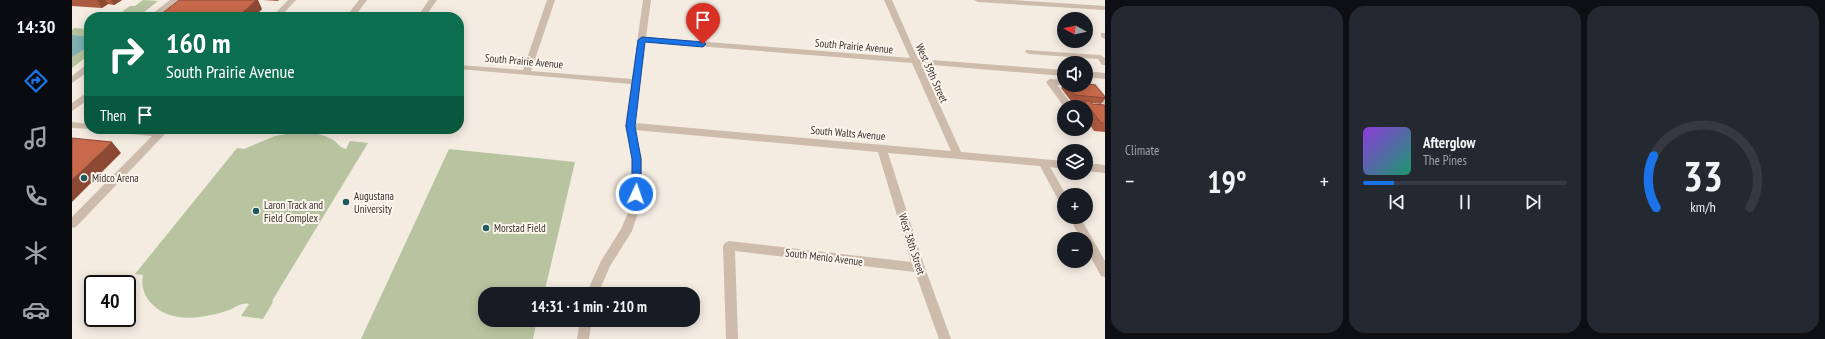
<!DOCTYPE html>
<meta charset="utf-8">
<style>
:root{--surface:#171b24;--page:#242831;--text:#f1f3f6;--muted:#9ea1a6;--line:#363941;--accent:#1a73e8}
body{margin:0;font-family:"PT Sans Narrow",sans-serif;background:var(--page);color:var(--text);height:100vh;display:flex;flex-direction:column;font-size:15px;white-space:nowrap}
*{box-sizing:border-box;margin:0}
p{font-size:13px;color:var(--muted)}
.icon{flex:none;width:22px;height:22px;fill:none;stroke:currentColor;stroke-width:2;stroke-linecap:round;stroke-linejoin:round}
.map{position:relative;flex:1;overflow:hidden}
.panel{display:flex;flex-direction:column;gap:6px;padding:6px;background:#0d0f14;width:720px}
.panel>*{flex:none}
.banner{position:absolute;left:12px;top:12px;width:380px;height:122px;border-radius:16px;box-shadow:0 2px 10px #0003;background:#0b6e4f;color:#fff;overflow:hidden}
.needle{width:26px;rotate:278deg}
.controls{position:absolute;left:985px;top:12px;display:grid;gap:8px}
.controls a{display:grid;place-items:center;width:36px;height:36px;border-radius:50%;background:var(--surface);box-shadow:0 2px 10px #0003;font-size:20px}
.speed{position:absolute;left:12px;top:275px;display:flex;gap:8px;font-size:20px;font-weight:700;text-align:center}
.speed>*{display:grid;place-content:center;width:52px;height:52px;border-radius:50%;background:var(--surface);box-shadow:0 2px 10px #0003;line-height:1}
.speed .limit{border:2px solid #111;border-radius:6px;background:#fff;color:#111}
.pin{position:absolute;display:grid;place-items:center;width:34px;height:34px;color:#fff;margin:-41px -17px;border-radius:50% 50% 50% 0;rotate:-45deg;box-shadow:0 0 4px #0007}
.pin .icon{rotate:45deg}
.me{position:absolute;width:44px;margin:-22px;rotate:3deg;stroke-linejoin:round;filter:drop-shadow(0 0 3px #0008)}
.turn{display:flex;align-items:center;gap:14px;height:84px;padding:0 16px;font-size:18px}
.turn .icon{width:52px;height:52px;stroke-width:2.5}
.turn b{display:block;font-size:28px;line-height:34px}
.then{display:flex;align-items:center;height:38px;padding:0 16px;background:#0003;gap:8px;font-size:15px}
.big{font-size:30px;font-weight:800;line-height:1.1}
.panel .card{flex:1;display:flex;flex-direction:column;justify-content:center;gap:6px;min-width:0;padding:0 14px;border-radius:16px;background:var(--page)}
.panel .dial{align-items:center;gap:0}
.dial svg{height:104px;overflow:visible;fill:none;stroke:var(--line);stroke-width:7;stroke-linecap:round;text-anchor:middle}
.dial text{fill:var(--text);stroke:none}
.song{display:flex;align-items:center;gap:12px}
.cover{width:48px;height:48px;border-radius:6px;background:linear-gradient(135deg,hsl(270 70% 55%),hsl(160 70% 35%))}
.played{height:4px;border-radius:2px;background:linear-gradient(90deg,var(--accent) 15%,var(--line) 15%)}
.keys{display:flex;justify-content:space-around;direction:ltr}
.heat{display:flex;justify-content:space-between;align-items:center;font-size:22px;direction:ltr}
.panel .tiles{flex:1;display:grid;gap:6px;grid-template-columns:repeat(3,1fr)}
.trip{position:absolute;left:406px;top:287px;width:222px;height:40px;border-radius:16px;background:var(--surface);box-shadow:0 2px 10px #0003;font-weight:800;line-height:40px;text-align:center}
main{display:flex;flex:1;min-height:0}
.dock{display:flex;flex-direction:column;width:72px;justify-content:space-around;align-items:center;background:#090b0e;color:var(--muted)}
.dock .icon{width:28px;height:28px}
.dock .selected{color:var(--accent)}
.dock b{font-size:18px;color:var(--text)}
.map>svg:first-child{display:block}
.green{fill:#b8c4a0}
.water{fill:#7fb0b2}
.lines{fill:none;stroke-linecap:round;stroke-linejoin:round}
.minor{fill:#cdbbac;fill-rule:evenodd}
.wall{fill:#ac5a40}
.shaded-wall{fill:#8c4a34}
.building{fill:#c8694b;stroke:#8c4a34}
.route{fill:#1a73e8;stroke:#114b97}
.poi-dot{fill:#1f5a5e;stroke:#fbf5ee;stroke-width:1.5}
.labels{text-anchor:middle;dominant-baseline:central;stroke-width:4;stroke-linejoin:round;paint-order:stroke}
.street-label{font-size:11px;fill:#3b302b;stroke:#fbf5ee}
.poi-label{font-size:11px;fill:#3b302b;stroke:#fbf5ee;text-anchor:start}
</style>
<main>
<nav class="dock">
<b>14:30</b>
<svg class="icon selected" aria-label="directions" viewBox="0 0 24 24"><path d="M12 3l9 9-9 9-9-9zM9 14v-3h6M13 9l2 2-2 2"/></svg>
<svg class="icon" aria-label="music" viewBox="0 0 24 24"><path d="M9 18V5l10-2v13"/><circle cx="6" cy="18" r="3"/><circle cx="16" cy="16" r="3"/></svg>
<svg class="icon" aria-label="phone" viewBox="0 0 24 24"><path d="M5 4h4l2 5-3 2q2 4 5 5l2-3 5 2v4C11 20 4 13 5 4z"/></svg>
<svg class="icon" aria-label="climate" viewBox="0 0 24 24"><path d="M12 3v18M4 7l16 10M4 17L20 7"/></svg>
<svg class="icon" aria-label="car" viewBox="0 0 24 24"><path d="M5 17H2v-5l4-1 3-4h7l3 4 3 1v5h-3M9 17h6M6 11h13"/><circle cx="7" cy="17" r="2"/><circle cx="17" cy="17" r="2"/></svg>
</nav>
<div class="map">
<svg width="1033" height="339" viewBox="0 0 1033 339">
<rect width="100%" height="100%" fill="#f4ebe1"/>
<!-- green -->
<path class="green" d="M71,0L86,1L66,17H43L58,6H63Z
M2,28L17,29V55L0,68V30Z
M226,132C238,133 251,133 261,140C266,143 268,148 274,149L278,141L296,143L200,301L201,302L191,319L169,316L177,304C170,302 163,308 157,310C134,318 100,324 81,305C72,297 69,286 71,275L63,274L165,148L172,149L203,136Z
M377,149L503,162L472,294H413V320H465L461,339H289Z"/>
<!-- water -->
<path class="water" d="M0,35L17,37V46L0,57Z"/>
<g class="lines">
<!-- minor -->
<path class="minor" d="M98,0H106L85,17H76Z
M216,0H224L208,17H200Z
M287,0H295L283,16H277L276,14Z
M357,0H365L353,17H345Z
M475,0H483L459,71L560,79L571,0H579L574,37L838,58L812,0H820L846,59L992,70V76L849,64L889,152L992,161V169L978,167L994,195H992V204L988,203L968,166L816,153L853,268L879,339H867L843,272L663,251L666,339H654L651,246L653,243L657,241L839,262L806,152L563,130L570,159L569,194L566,213L560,231L538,266L526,294H514L529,261L549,229L556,213L559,194L560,159L553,126L559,84L387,69V65L451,70ZM573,42L840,63L879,151L563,123Z
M902,0H940L1033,6V10L906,2Z
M1029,33H1033V39L1029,37Z
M954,50L1028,55L1033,58V65H1030L1026,59L957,54L953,52Z
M14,65H17V71L0,83V76Z
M1014,71L1033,73V79L1014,77Z
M978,79L992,80V85H994H985L998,102L1033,106V112L1014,110V107H992L974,82Z
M1014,82L1024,84L1033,95V104L1030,103L1018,88L1011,87L1010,85H1014Z
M17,91V99L0,111V103Z
M0,122L17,124V129H20L0,128Z
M33,129C45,129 86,126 93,134L4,227L0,228V217L80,136L38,132Z
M1014,163L1033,165V173L1014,171Z
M997,217H1008L1033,261V277L1029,276L1014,249V239H1009Z
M508,320H520L517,339H505Z"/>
</g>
<!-- wall -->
<path class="wall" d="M0,0H50L42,5L36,4L30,8L0,6Z
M191,0H207L206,1Z
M190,9L182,17H89L88,15Z
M992,84V85H1014L1033,97V99L1029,104L1020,103V104L1033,105V132L1022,131L1014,119V107H1007L1011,102L999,101L989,88Z"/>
<!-- shaded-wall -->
<path class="shaded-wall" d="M25,0H33L36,4L30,8Z
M39,0H50L42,5Z
M184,0H186L190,9L182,17H166Z
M40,142L49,153L0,202V180Z"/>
<!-- building -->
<path class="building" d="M107,0H184L166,17H127L88,15Z
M1014,84L1023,85L1033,97V98L1003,95L996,85H1014Z
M1012,101H1019L1020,104L1033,105V123H1029Z
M0,138L40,142L0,180Z"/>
<!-- route -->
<path class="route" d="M570,37L631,42L634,44L631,47L573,42L563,126L569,159V194L564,197L560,194V159L554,126L566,40Z"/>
<!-- markers -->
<g class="poi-dot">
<circle cx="12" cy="178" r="4"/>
<circle cx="274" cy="202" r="4"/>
<circle cx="184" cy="211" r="4"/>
<circle cx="414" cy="228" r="4"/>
</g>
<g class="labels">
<!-- street labels -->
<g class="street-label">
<text transform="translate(782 46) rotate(5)">South Prairie Avenue</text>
<text transform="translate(452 61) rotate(5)">South Prairie Avenue</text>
<text transform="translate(860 73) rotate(66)">West 39th Street</text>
<text transform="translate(776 133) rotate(5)">South Walts Avenue</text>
<text transform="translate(840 244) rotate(72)">West 38th Street</text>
<text transform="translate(752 257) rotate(7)">South Menlo Avenue</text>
</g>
<!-- poi labels -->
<g class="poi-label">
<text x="20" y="178">Midco Arena</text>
<text x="282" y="196">Augustana<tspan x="282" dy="13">University</tspan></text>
<text x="192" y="205">Laron Track and<tspan x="192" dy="13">Field Complex</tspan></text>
<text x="422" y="228">Morstad Field</text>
</g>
</g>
</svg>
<div class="controls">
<a><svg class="needle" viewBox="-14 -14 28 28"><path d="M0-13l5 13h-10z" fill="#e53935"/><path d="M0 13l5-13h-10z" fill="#9ea1a6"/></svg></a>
<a><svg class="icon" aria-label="sound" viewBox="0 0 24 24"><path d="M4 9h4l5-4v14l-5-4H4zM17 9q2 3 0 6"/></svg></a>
<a><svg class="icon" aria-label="search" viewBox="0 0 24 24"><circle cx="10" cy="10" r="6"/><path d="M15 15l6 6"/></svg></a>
<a><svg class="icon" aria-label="layers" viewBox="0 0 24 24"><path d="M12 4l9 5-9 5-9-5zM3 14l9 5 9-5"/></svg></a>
<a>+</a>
<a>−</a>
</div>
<div class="speed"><div class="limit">40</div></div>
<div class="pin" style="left:631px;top:44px;background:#d93025"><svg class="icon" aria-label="arrive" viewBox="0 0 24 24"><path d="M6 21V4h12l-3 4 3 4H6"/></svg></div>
<svg class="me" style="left:564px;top:194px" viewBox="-20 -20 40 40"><circle r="17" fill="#1a73e8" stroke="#fff" stroke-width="3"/><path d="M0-11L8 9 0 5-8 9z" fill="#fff"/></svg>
<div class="trip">14:31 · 1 min · 210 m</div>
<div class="banner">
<div class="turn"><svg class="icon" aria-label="right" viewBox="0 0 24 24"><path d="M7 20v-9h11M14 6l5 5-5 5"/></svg><div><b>160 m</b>South Prairie Avenue</div></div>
<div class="then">Then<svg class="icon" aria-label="arrive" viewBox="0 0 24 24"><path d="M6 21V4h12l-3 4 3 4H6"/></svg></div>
</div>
</div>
<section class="panel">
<div class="tiles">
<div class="card"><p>Climate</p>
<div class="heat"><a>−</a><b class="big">19°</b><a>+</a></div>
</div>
<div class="card">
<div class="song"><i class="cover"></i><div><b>Afterglow</b><p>The Pines</p></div></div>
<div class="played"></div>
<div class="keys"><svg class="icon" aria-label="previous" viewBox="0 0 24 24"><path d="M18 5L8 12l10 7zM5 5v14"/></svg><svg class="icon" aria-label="pause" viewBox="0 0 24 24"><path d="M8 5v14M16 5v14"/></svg><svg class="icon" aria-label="next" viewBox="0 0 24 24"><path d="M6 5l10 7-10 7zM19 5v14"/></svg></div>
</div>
<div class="card dial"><svg viewBox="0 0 100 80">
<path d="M14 69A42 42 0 1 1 86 69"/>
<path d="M14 69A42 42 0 0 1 12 29" stroke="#1a73e8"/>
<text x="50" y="56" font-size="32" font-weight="700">33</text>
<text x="50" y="72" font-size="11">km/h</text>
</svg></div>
</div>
</section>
</main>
